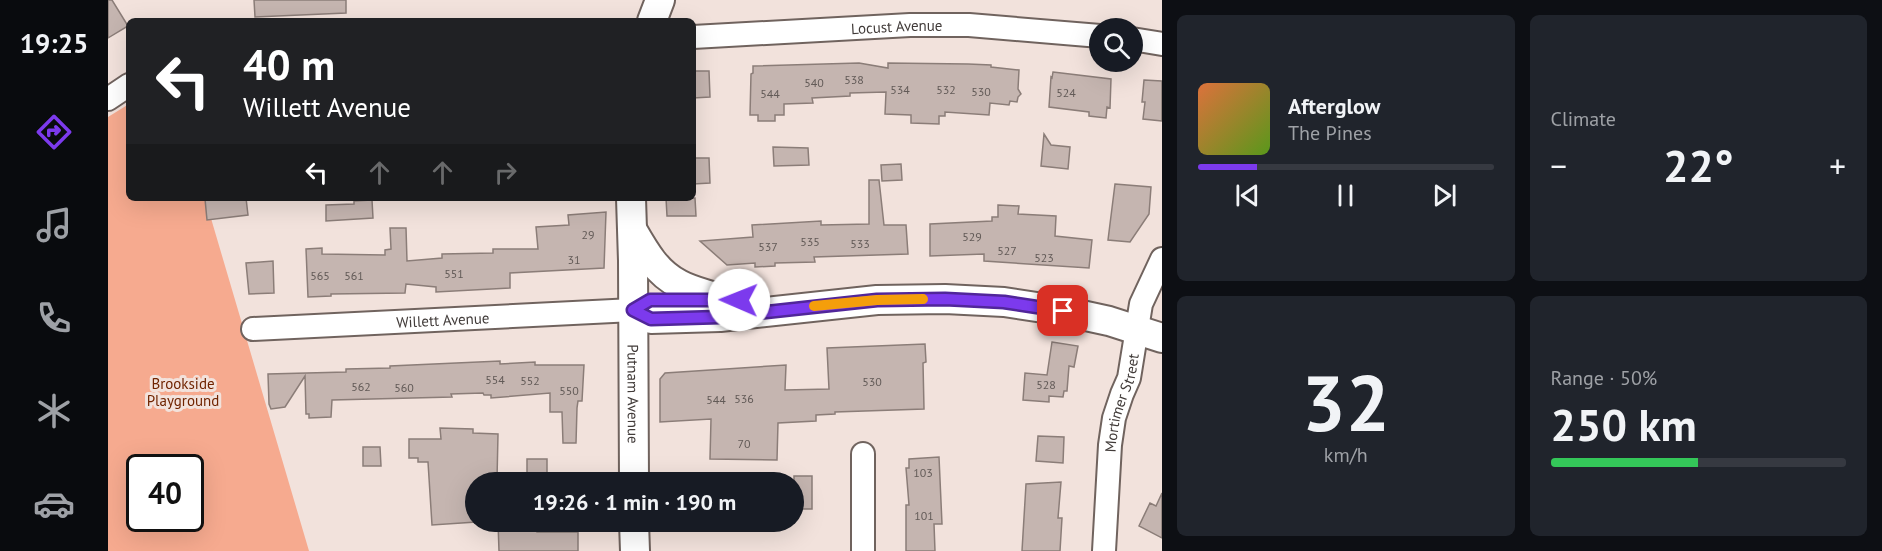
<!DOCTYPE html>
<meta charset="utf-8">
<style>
:root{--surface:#171b24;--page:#20242c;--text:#f1f3f6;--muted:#9ea1a6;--line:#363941;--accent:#7c3aed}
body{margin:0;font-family:"PT Sans",sans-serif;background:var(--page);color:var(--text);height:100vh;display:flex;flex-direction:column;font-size:22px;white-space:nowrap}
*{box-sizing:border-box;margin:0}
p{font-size:20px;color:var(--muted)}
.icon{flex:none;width:33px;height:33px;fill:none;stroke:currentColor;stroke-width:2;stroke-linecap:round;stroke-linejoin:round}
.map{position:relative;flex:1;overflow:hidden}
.sheet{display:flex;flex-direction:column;gap:15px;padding:15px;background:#0d0f14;width:720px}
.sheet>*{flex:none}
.guide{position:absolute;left:18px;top:18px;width:570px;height:183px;border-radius:9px;box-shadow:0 6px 24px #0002;background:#202124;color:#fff;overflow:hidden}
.fabs{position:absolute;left:981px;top:18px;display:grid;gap:12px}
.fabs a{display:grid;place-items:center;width:54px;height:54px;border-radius:50%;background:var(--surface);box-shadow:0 6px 24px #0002;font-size:30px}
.speed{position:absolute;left:18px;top:454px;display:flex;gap:12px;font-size:30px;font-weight:700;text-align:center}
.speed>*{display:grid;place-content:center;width:78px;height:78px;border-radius:50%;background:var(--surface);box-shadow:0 6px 24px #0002;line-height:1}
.speed .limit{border:3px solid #111;border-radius:9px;background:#fff;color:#111}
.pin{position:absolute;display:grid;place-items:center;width:51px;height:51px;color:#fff;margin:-26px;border-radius:12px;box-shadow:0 3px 9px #0006}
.me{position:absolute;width:66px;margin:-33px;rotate:271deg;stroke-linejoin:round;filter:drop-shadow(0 0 4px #0008)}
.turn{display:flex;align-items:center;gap:21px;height:126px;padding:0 18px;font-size:27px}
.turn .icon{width:78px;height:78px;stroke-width:2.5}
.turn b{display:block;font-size:42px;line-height:51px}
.lanes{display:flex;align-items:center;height:57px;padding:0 18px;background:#0003;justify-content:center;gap:30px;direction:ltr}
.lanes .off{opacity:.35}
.big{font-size:45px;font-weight:700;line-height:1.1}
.sheet .tile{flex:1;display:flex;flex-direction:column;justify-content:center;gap:9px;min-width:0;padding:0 21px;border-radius:9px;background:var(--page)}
.sheet .dial{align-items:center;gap:0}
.dial b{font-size:78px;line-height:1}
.song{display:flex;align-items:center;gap:18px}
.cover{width:72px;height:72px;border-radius:9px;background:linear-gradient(135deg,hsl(20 70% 55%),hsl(90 70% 35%))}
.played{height:6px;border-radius:3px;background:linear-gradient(90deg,var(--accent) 20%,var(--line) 20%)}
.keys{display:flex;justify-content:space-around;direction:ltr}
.heat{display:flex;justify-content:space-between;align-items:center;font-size:33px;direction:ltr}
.charge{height:9px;border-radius:4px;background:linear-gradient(90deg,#34c759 50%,var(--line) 0)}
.sheet .tiles{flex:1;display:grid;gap:15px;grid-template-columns:repeat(2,1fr)}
.trip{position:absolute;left:357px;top:472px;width:339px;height:60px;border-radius:30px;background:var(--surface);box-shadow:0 6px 24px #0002;font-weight:700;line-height:60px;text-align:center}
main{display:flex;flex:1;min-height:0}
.dock{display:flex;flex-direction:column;width:108px;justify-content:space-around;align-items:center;background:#090b0e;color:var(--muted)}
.dock .icon{width:42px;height:42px}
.dock .active{color:var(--accent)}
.dock b{font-size:27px;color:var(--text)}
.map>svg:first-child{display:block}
.green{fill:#f6aa8f;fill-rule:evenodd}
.building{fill:#c5b5b0;stroke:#8b7d78;stroke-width:1.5}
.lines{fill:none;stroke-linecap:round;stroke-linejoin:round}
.minor-casing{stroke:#70635e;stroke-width:26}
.tertiary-casing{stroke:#70635e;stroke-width:32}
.minor{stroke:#fff;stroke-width:22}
.tertiary{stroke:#fff;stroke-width:28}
.route-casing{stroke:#51269a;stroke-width:15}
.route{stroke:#7c3aed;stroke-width:10}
.slow{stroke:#f59e0b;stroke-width:10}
.labels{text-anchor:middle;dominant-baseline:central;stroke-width:6;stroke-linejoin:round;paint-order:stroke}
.number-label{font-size:12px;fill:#625a57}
.street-label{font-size:15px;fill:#413b39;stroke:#f2e2dc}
.park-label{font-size:15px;fill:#702401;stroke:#f2e2dc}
</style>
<main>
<nav class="dock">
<b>19:25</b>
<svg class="icon active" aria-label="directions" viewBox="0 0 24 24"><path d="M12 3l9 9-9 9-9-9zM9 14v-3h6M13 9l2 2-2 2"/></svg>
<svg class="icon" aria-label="music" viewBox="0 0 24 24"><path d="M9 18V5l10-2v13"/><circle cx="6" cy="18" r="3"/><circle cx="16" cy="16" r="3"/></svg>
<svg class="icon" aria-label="phone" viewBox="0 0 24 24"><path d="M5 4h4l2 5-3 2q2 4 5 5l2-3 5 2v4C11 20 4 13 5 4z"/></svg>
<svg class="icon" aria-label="climate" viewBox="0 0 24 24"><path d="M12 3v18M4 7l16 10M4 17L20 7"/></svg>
<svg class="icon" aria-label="car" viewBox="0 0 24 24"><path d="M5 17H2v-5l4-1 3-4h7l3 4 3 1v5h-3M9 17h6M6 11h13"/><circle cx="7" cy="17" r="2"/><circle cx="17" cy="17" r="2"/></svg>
</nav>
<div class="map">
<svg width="1054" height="551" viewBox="0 0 1054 551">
<rect width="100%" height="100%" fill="#f2e2dc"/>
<!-- green -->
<path class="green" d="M21,104V198H97L201,551H0V117ZM32,468H82V519H32Z"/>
<!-- building -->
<path class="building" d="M0,0H4L20,26L0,38Z
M146,0H238V13L147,17Z
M751,63L780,68V63L860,64L883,65V67L911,70L910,89L913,94L910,97L909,102L902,101L901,105L882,103L881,115L837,112V116H831V124L803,123V115L777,114L778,92L742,93V96L704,98L705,103L676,104V115H667V121H650V115H642L643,74L645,73V66Z
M585,71H601L602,97L585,98Z
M945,72L1003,79L1002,108L999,107L998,118L981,116V112L941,107L943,77L944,78Z
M1036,80L1054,81V121L1035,119L1037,102H1034Z
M936,134L943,145L962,147L960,169L933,166Z
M665,147L700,148L701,165L666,166Z
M585,158H601L602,183L585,184Z
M793,164L794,180L774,181L773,165Z
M761,180H771L776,225H798L800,254L706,257L707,262L667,263V266L647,267V263L619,265L592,241L645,237L644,225L713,221V225L761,224Z
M1007,184L1043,187L1041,214L1022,242L1000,240Z
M138,198L140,215L99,220L97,199Z
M558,198H587L588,216H559Z
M264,200L265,218L218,221V205L246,204V201Z
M890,205L911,206L910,214L948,216L947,236L984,240L981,268L876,261V254L822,256V224L884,221V217H890Z
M498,212L496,268L402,273V288L328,292V287L298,284L297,293L223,294V296L200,297L198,249L214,248V254L277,255V250L283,249L282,228H298L299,261L334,258V254L385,253V249H430L428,227L461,225L460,215Z
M165,261L166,293L141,294L138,263Z
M944,342L970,346L966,367L961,366L959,391H956L955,397L941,396V402L915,400L917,373L939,375Z
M817,344L818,362L815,363L816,409L727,412V414L708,415V421L670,423L669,460L602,459L603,419L552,422V379L557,373L678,365L677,390L721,389L719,348Z
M392,361V364L427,362V365H476L474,401H470L469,408L468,443H455L454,412H442V393L383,398V395H376L375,393L343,394L344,397L224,400L223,417L201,418V414H198L197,376L177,407L163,409L161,404L160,374L238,372V369L282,368V366Z
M332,428L365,429V433L390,434L389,480H368V522L324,525L320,462H310V458H301V439H333Z
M930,436L956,437L955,463L928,461Z
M255,447H272L273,466H255Z
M831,457L834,524H826L827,551H798V505H801L798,468H801V459Z
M419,459H439V477H419Z
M686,476H704V509H686Z
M953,482L950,518H954L952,551H914L918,484Z
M1054,493V538L1031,526L1042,503L1048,506Z
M390,522H428L429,532H470V551H391Z"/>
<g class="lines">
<!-- minor casing -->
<g class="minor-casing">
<g id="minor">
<path id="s1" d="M585,37L802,25H861L992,36"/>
<path d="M1024,39L1054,44"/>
<path d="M0,99L21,85"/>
<path id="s2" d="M145,329L525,310"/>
<path d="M755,551V454"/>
<path id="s3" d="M996,551L1002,445L1006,418L1014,394L1021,378L1033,304L1054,259"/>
</g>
</g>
<!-- tertiary casing -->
<g class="tertiary-casing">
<g id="tertiary">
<path d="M544,21L552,0"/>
<path id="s4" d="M523,198L525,261L526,483"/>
<path d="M525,231C537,252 549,273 571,284C584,291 599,294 612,299"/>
<path d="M525,310L543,319L612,317L769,300L837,299L896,302L955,311L1001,321L1054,338"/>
<path d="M526,522L527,551"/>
</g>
</g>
<!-- minor -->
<use href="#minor" class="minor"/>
<!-- tertiary -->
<use href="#tertiary" class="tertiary"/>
</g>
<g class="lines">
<!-- route casing -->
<g class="route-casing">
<path id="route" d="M631,300H542L525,310L543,319L612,317L769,300L837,299L896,302L955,311"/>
</g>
<!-- route -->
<use href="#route" class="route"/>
<!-- slow -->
<path class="slow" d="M706,306L769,300L815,299"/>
</g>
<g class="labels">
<!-- number labels -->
<g class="number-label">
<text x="746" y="79">538</text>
<text x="706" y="82">540</text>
<text x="792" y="89">534</text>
<text x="838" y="89">532</text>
<text x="873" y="91">530</text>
<text x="958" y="92">524</text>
<text x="662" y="93">544</text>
<text x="480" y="234">29</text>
<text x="864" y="236">529</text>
<text x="702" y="241">535</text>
<text x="752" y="243">533</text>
<text x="660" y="246">537</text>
<text x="899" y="250">527</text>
<text x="936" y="257">523</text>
<text x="466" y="259">31</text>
<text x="346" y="273">551</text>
<text x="212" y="275">565</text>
<text x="246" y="275">561</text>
<text x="387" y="379">554</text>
<text x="422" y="380">552</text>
<text x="764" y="381">530</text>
<text x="938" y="384">528</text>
<text x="253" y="386">562</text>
<text x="296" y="387">560</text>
<text x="461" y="390">550</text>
<text x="636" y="398">536</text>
<text x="608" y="399">544</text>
<text x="636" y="443">70</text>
<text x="815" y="472">103</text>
<text x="816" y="515">101</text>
</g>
<!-- street labels -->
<g class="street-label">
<text stroke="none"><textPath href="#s1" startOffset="204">Locust Avenue</textPath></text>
<text stroke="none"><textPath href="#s2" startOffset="190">Willett Avenue</textPath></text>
<text stroke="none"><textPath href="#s4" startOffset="196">Putnam Avenue</textPath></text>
<text stroke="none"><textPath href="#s3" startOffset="150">Mortimer Street</textPath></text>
</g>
<!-- park labels -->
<g class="park-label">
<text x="75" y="383">Brookside<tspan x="75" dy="17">Playground</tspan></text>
</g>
</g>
</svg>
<div class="fabs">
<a><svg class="icon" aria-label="search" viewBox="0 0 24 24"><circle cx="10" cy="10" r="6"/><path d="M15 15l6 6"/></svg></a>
</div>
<div class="speed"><div class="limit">40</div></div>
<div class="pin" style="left:955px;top:311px;background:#d93025"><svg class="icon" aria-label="arrive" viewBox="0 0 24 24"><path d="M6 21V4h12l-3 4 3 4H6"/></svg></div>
<svg class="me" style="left:631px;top:300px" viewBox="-20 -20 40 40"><circle r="19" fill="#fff"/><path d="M0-13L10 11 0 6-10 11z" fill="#7c3aed"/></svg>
<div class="trip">19:26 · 1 min · 190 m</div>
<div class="guide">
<div class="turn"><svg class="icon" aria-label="left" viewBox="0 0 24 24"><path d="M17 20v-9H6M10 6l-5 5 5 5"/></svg><div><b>40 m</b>Willett Avenue</div></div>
<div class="lanes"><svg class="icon" aria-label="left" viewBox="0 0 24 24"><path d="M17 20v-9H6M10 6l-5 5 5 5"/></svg><svg class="icon off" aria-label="ahead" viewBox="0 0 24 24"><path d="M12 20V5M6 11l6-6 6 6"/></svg><svg class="icon off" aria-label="ahead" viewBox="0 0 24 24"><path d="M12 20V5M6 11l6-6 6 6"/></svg><svg class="icon off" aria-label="right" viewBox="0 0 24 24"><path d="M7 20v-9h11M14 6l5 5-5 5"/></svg></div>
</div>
</div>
<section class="sheet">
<div class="tiles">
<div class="tile">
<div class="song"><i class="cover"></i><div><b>Afterglow</b><p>The Pines</p></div></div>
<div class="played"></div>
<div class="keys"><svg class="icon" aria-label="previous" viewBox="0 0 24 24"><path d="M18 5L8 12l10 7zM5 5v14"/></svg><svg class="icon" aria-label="pause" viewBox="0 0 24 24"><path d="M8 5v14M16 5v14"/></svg><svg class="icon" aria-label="next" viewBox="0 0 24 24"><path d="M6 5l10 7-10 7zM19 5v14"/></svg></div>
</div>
<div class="tile"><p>Climate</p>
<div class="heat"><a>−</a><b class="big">22°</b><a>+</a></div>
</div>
<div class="tile dial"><b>32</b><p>km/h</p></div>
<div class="tile"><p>Range · 50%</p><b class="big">250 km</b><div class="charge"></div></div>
</div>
</section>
</main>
